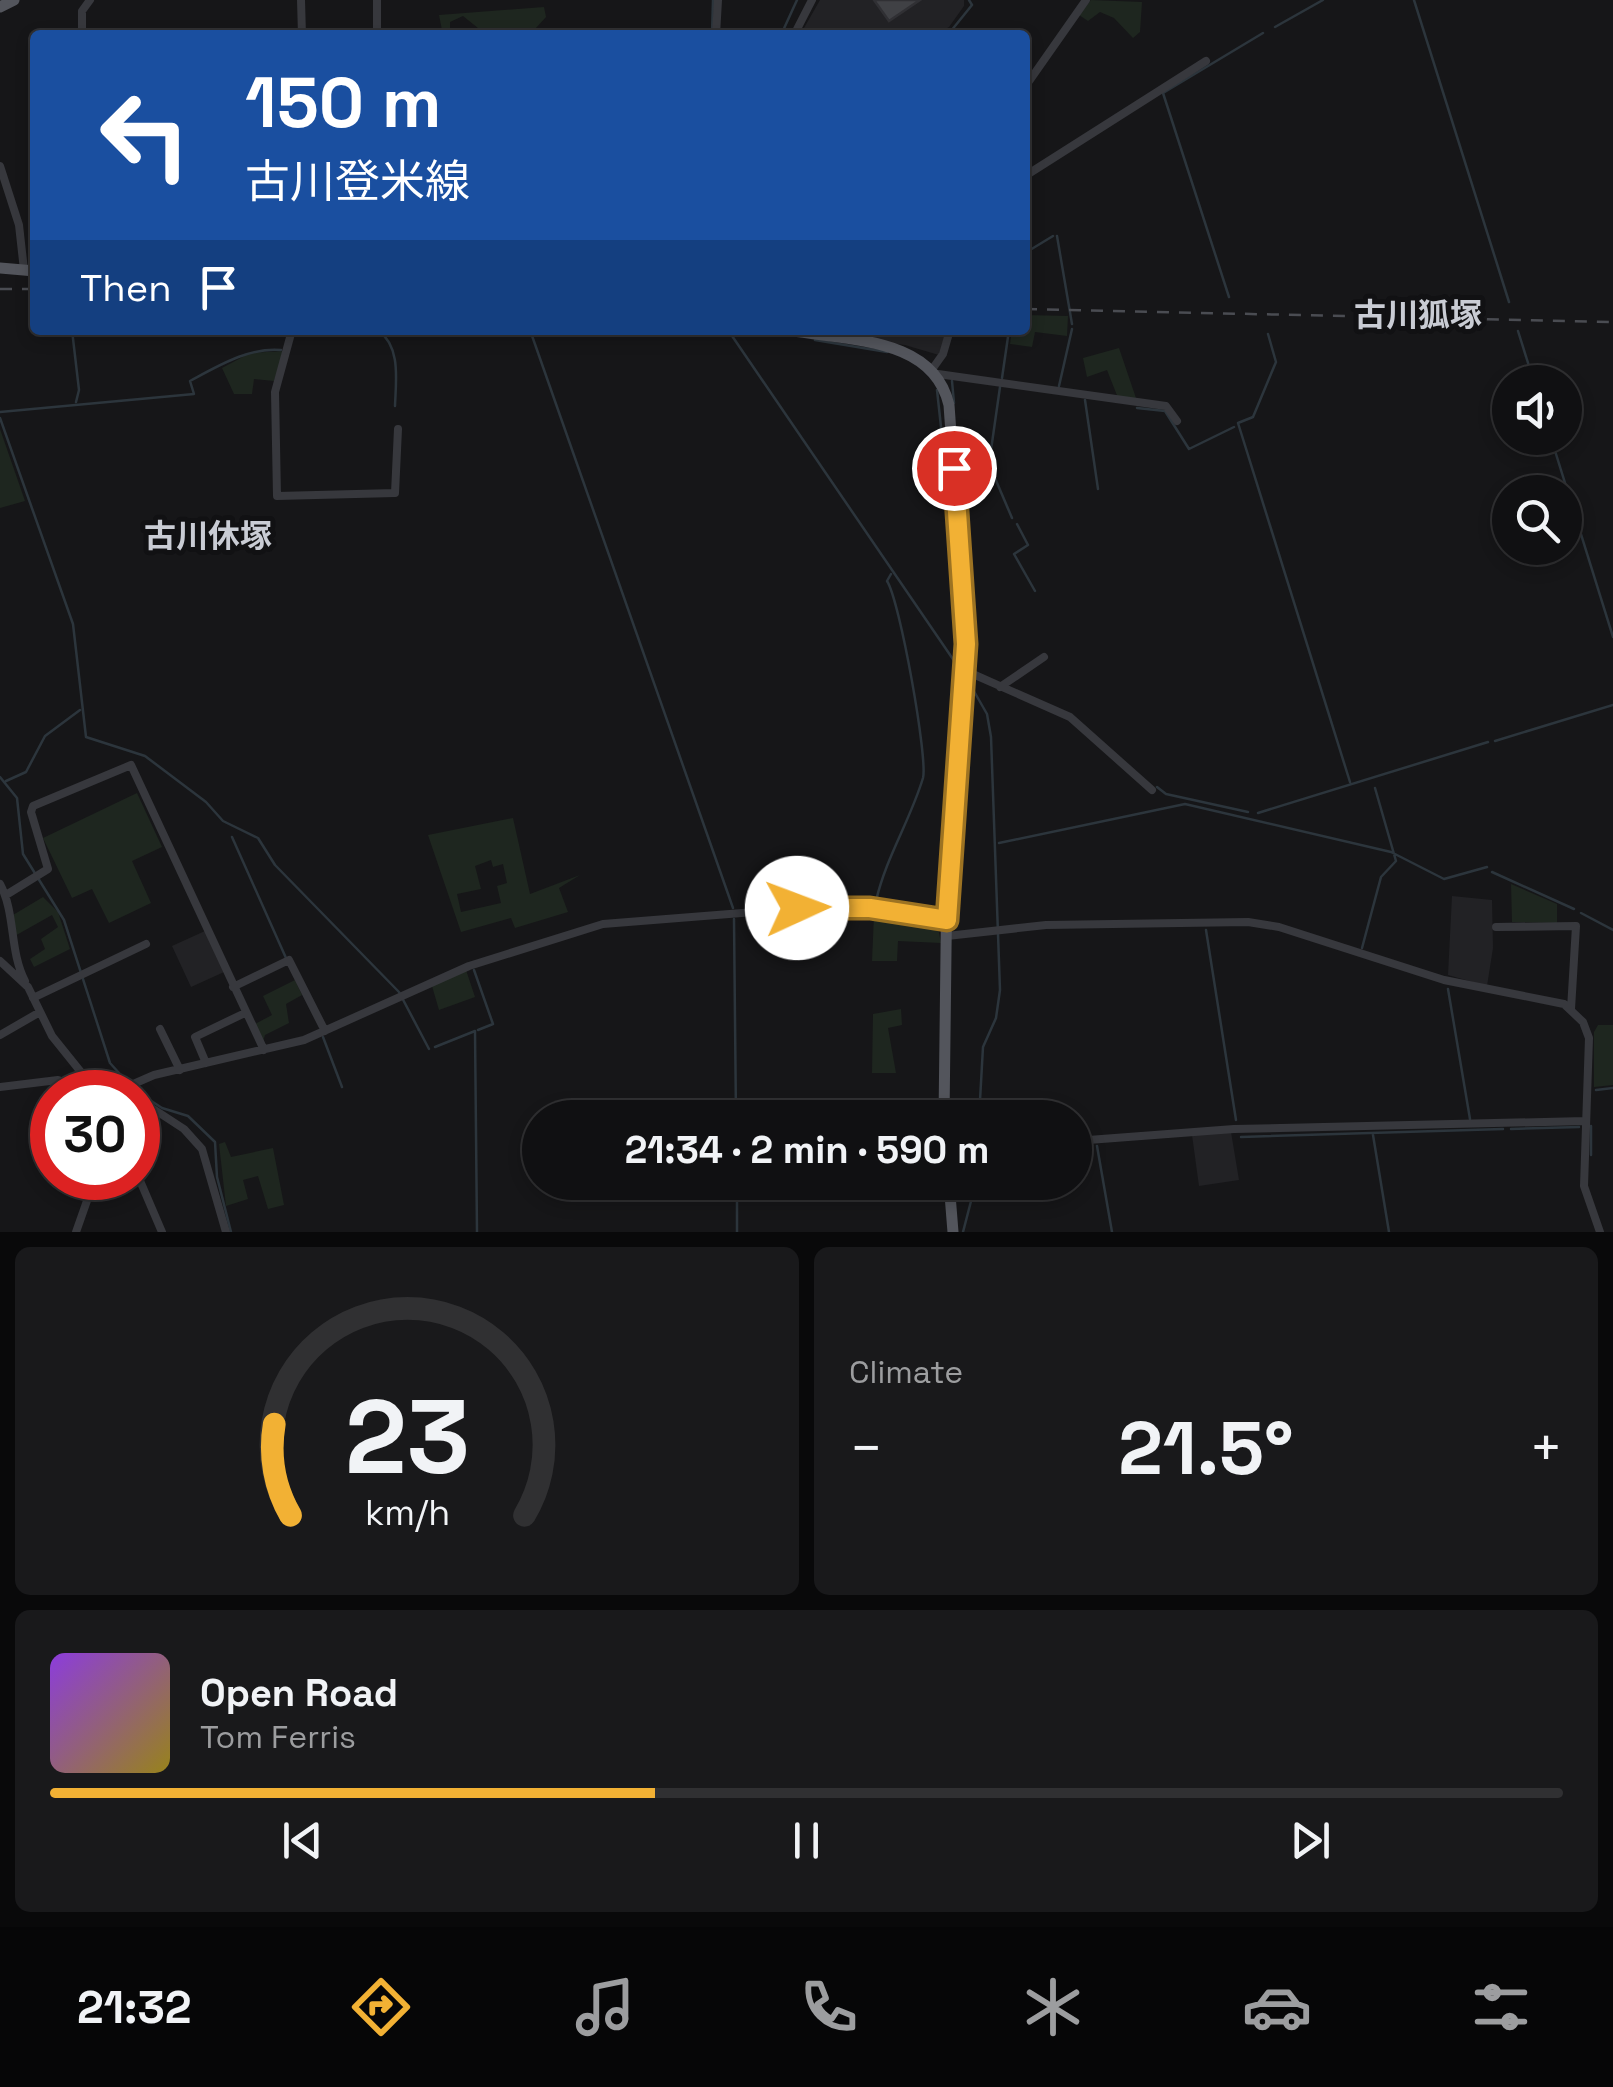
<!DOCTYPE html>
<meta charset="utf-8">
<style>
:root{--surface:#101012;--page:#19191b;--text:#f1f3f6;--muted:#9c9d9f;--line:#303032;--accent:#f2b134}
body{margin:0;font-family:"Space Grotesk","Noto Sans JP",sans-serif;background:var(--page);color:var(--text);height:100vh;display:flex;flex-direction:column;font-size:38px;white-space:nowrap}
*{box-sizing:border-box;margin:0}
p{font-size:32px;color:var(--muted)}
.icon{flex:none;width:55px;height:55px;fill:none;stroke:currentColor;stroke-width:2;stroke-linecap:round;stroke-linejoin:round}
.map{position:relative;height:1232px;overflow:hidden}
.panel{display:flex;flex-direction:column;gap:15px;padding:15px;background:#09090a;flex:1}
.panel>*{flex:none}
.hud{position:absolute;left:30px;top:30px;width:1000px;height:305px;border-radius:10px;box-shadow:0 5px 15px #0003,0 0 0 2px var(--line);background:#1a4fa0;color:#fff;overflow:hidden}
.tools{position:absolute;left:1492px;top:365px;display:grid;gap:20px}
.tools a{display:grid;place-items:center;width:90px;height:90px;border-radius:50%;background:var(--surface);box-shadow:0 5px 15px #0003,0 0 0 2px var(--line);font-size:50px}
.speed{position:absolute;left:30px;top:1070px;display:flex;gap:20px;font-size:50px;font-weight:700;text-align:center}
.speed>*{display:grid;place-content:center;width:130px;height:130px;border-radius:50%;background:var(--surface);box-shadow:0 5px 15px #0003,0 0 0 2px var(--line);line-height:1}
.speed .limit{border:15px solid #d22;background:#fff;color:#111}
.pin{position:absolute;display:grid;place-items:center;width:85px;height:85px;color:#fff;margin:-42px;border:5px solid #fff;border-radius:50%;box-shadow:0 2px 10px #0007}
.me{position:absolute;width:110px;margin:-55px;rotate:88deg;stroke-linejoin:round;filter:drop-shadow(0 0 8px #0008)}
.turn{display:flex;align-items:center;gap:35px;height:210px;padding:0 50px;font-size:45px}
.turn .icon{width:130px;height:130px;stroke-width:2.5}
.turn b{display:block;font-size:70px;line-height:85px}
.then{display:flex;align-items:center;height:95px;padding:0 50px;background:#0003;gap:20px;font-size:38px}
.big{font-size:75px;font-weight:600;line-height:1.1}
.panel .widget{flex:1;display:flex;flex-direction:column;justify-content:center;gap:15px;min-width:0;padding:0 35px;border-radius:15px;background:var(--page)}
.panel .dial{align-items:center;gap:0}
.dial svg{height:260px;overflow:visible;fill:none;stroke:var(--line);stroke-width:7;stroke-linecap:round;text-anchor:middle}
.dial text{fill:var(--text);stroke:none}
.song{display:flex;align-items:center;gap:30px}
.cover{width:120px;height:120px;border-radius:15px;background:linear-gradient(135deg,hsl(270 70% 55%),hsl(50 70% 35%))}
.played{height:10px;border-radius:5px;background:linear-gradient(90deg,var(--accent) 40%,var(--line) 40%)}
.keys{display:flex;justify-content:space-around;direction:ltr}
.heat{display:flex;justify-content:space-between;align-items:center;font-size:55px;direction:ltr}
.panel .tiles{flex:1;display:grid;gap:15px;grid-template-columns:1fr 1fr}
.widget:last-child{grid-column:span 2}
.trip{position:absolute;left:522px;top:1100px;width:570px;height:100px;border-radius:50px;background:var(--surface);box-shadow:0 5px 15px #0003,0 0 0 2px var(--line);font-weight:600;line-height:100px;text-align:center}
.tabs{display:flex;height:160px;justify-content:space-around;align-items:center;background:#060607;color:var(--muted)}
.tabs .icon{width:70px;height:70px}
.tabs .current{color:var(--accent)}
.tabs b{font-size:45px;color:var(--text)}
.map>svg:first-child{display:block}
.built{fill:#222225}
.green{fill:#1e261f;fill-rule:evenodd}
.lines{fill:none;stroke-linecap:round;stroke-linejoin:round}
.stream{stroke:#2c353c;stroke-width:2.5}
.building{fill:#404145;stroke:#303034;stroke-width:2.5}
.street{stroke:#37383d;stroke-width:8}
.primary{stroke:#53555c;stroke-width:11}
.rail{stroke:#4a4c52;stroke-width:2.5;stroke-dasharray:12 10;stroke-linecap:butt}
.route-casing{stroke:#9d7322;stroke-width:25}
.route{stroke:#f2b134;stroke-width:18}
.labels{text-anchor:middle;dominant-baseline:central;stroke-width:10;stroke-linejoin:round;paint-order:stroke}
.quarter-label{font-size:32px;font-weight:bold;fill:#c9ccd4;stroke:#111113}
</style>
<div class="map">
<svg width="1613" height="1232" viewBox="0 0 1613 1232">
<rect width="100%" height="100%" fill="#161618"/>
<!-- built -->
<path class="built" d="M820,0H964V6L949,27L935,35H800Z
M826,330H947L939,355L905,345L826,335Z
M1452,896L1492,900L1493,948L1487,986L1448,975Z
M205,931L224,972L191,987L172,946Z
M1231,1132L1239,1180L1199,1186L1192,1135Z"/>
<!-- green -->
<path class="green" d="M1091,0L1142,2L1140,32L1133,38L1114,18L1100,12L1088,21L1079,15Z
M544,7L546,17L535,29L478,28L463,16L450,22V35H443L439,15Z
M1025,315L1068,316L1067,336L1035,332L1032,347L1010,344L1012,330H1025Z
M1119,348L1137,401L1118,398L1107,370L1087,377L1083,358Z
M284,351L274,381L254,379L252,394H234L222,368L250,353Z
M0,429L25,501L0,508Z
M137,793L162,847L132,861L151,903L109,923L92,889L72,898L43,838Z
M513,818L530,894L580,875L559,888L568,912L515,928L511,918L461,932L428,835ZM491,860L493,867L503,864L507,883L497,886L501,903L461,912L457,894L481,889L475,866Z
M1511,884L1557,904V923L1512,922Z
M43,897L58,912L70,949L34,967L30,959L45,949L41,939L58,927L52,915L13,937V915Z
M874,915L937,923L941,943L898,941L897,961H872Z
M466,970L475,997L439,1010L432,986Z
M295,980L302,995L286,1004L289,1023L265,1035L263,1041L255,1024L272,1015L263,996Z
M901,1009L902,1025L888,1028L896,1073H872L873,1014Z
M1598,1025H1613V1085L1594,1087V1032Z
M225,1142L231,1157L273,1148L284,1205L268,1209L258,1176L243,1180L248,1199L226,1206L219,1144Z"/>
<g class="lines">
<!-- stream -->
<path class="stream" d="M1414,0L1509,302
M1275,27L1323,0
M951,31L972,5L969,0
M712,35L713,0
M781,35L797,0
M1057,236L1072,324
M1025,253L1053,236
M1229,297L1163,93L1263,33
M72,330L79,390L76,402
M378,330C401,347 396,379 395,406
M530,330L733,908
M728,330L959,668
M754,330L788,335
M1518,331L1534,382
M1268,334L1276,362L1253,417L1238,423L1350,782
M815,340L887,352
M1002,378L1009,330
M952,381L954,403
M1059,386L1072,329
M1000,387L989,464L1012,518
M937,390L946,473
M1085,400L1098,489
M1137,408L1165,411L1189,449L1234,427
M0,412L194,394L190,381C218,366 249,347 281,350
M0,418L73,624L86,737L145,756L206,802L223,821L258,838L275,865L399,992L429,1049
M1551,438L1613,637
M1017,524L1028,545L1014,554L1035,591
M967,679L987,714L991,737L1000,990L996,1018L983,1047L979,1118
M1495,741L1613,705
M0,777L17,798L23,854L64,920L110,1063L128,1083
M6,781L26,772L45,736L80,710
M1157,787L1166,794L1248,812
M1258,813L1488,742
M232,837L286,958
M999,843L1185,804L1391,852L1444,879L1487,867
M1492,872L1574,909
M876,901C886,857 910,821 923,778C928,759 900,601 887,581L891,574
M1581,913L1613,930
M734,919L736,1118
M1206,930L1236,1120
M1362,948L1381,877L1396,861L1375,788
M474,970L493,1024L478,1030
M1448,989L1470,1119
M323,1037L342,1087
M435,1047L475,1031L477,1232
M133,1089L162,1108L188,1116L215,1142L217,1177L231,1232
M1596,1090L1613,1088
M1511,1129L1579,1127
M1373,1135L1389,1232
M1241,1137L1503,1129
M1097,1146L1112,1232
M1591,1155V1126
M737,1182V1232
M963,1232L976,1182"/>
</g>
<!-- building -->
<path class="building" d="M874,0H920L889,21Z"/>
<g class="lines">
<!-- street -->
<path class="street" d="M301,0L302,35
M82,35V11L90,0
M271,35L302,34
M377,35V0
M716,35L718,0
M794,35L812,0
M1025,87L1086,0
M0,166L19,225L24,270
M1025,176L1206,61
M292,330L275,392L277,496L395,493L398,429
M933,368L943,354L950,330
M938,374L1166,406L1177,421
M966,671L1070,717L1152,790
M1000,687L1044,657
M0,884C16,914 9,950 25,981
M6,895L48,869L31,812L33,806L131,765L264,1050
M1496,927L1576,926L1571,1009
M947,936L1046,925L1248,922L1279,927L1444,980L1564,1004L1583,1022L1589,1038L1584,1186L1600,1232
M0,961L28,987L52,1036L97,1092
M233,987L289,960L325,1031
M33,998L146,944
M160,1029L180,1070
M0,1035L40,1012
M206,1063L195,1037L245,1013
M0,1087L58,1080L91,1092
M115,1092L154,1075L304,1040L469,966L603,924L831,906L947,921
M138,1099L184,1129L202,1149L226,1232
M1075,1141L1234,1129L1585,1121
M138,1176L162,1232
M76,1232L95,1178"/>
<!-- primary -->
<path class="primary" d="M0,7L14,0
M0,268L35,271
M789,330C847,341 933,336 949,405L966,644L947,869L944,1118
M949,1182L953,1232"/>
<!-- rail -->
<path class="rail" d="M0,289H35
M1025,309L1613,322"/>
</g>
<g class="lines">
<!-- route casing -->
<g class="route-casing">
<path id="route" d="M797,908H870L947,920L966,644L954,468"/>
</g>
<!-- route -->
<use href="#route" class="route"/>
</g>
<g class="labels">
<!-- quarter labels -->
<g class="quarter-label">
<text x="1418" y="315">古川狐塚</text>
<text x="208" y="536">古川休塚</text>
</g>
</g>
</svg>
<div class="tools">
<a><svg class="icon" aria-label="sound" viewBox="0 0 24 24"><path d="M4 9h4l5-4v14l-5-4H4zM17 9q2 3 0 6"/></svg></a>
<a><svg class="icon" aria-label="search" viewBox="0 0 24 24"><circle cx="10" cy="10" r="6"/><path d="M15 15l6 6"/></svg></a>
</div>
<div class="speed"><div class="limit">30</div></div>
<div class="pin" style="left:954px;top:468px;background:#d93025"><svg class="icon" aria-label="arrive" viewBox="0 0 24 24"><path d="M6 21V4h12l-3 4 3 4H6"/></svg></div>
<svg class="me" style="left:797px;top:908px" viewBox="-20 -20 40 40"><circle r="19" fill="#fff"/><path d="M0-13L10 11 0 6-10 11z" fill="#f2b134"/></svg>
<div class="trip">21:34 · 2 min · 590 m</div>
<div class="hud">
<div class="turn"><svg class="icon" aria-label="left" viewBox="0 0 24 24"><path d="M17 20v-9H6M10 6l-5 5 5 5"/></svg><div><b>150 m</b>古川登米線</div></div>
<div class="then">Then<svg class="icon" aria-label="arrive" viewBox="0 0 24 24"><path d="M6 21V4h12l-3 4 3 4H6"/></svg></div>
</div>
</div>
<section class="panel">
<div class="tiles">
<div class="widget dial"><svg viewBox="0 0 100 80">
<path d="M14 69A42 42 0 1 1 86 69"/>
<path d="M14 69A42 42 0 0 1 9 41" stroke="#f2b134"/>
<text x="50" y="56" font-size="32" font-weight="700">23</text>
<text x="50" y="72" font-size="11">km/h</text>
</svg></div>
<div class="widget"><p>Climate</p>
<div class="heat"><a>−</a><b class="big">21.5°</b><a>+</a></div>
</div>
<div class="widget">
<div class="song"><i class="cover"></i><div><b>Open Road</b><p>Tom Ferris</p></div></div>
<div class="played"></div>
<div class="keys"><svg class="icon" aria-label="previous" viewBox="0 0 24 24"><path d="M18 5L8 12l10 7zM5 5v14"/></svg><svg class="icon" aria-label="pause" viewBox="0 0 24 24"><path d="M8 5v14M16 5v14"/></svg><svg class="icon" aria-label="next" viewBox="0 0 24 24"><path d="M6 5l10 7-10 7zM19 5v14"/></svg></div>
</div>
</div>
</section>
<nav class="tabs">
<b>21:32</b>
<svg class="icon current" aria-label="directions" viewBox="0 0 24 24"><path d="M12 3l9 9-9 9-9-9zM9 14v-3h6M13 9l2 2-2 2"/></svg>
<svg class="icon" aria-label="music" viewBox="0 0 24 24"><path d="M9 18V5l10-2v13"/><circle cx="6" cy="18" r="3"/><circle cx="16" cy="16" r="3"/></svg>
<svg class="icon" aria-label="phone" viewBox="0 0 24 24"><path d="M5 4h4l2 5-3 2q2 4 5 5l2-3 5 2v4C11 20 4 13 5 4z"/></svg>
<svg class="icon" aria-label="climate" viewBox="0 0 24 24"><path d="M12 3v18M4 7l16 10M4 17L20 7"/></svg>
<svg class="icon" aria-label="car" viewBox="0 0 24 24"><path d="M5 17H2v-5l4-1 3-4h7l3 4 3 1v5h-3M9 17h6M6 11h13"/><circle cx="7" cy="17" r="2"/><circle cx="17" cy="17" r="2"/></svg>
<svg class="icon" aria-label="filters" viewBox="0 0 24 24"><path d="M4 7h16M4 17h16"/><circle cx="9" cy="7" r="2"/><circle cx="15" cy="17" r="2"/></svg>
</nav>
